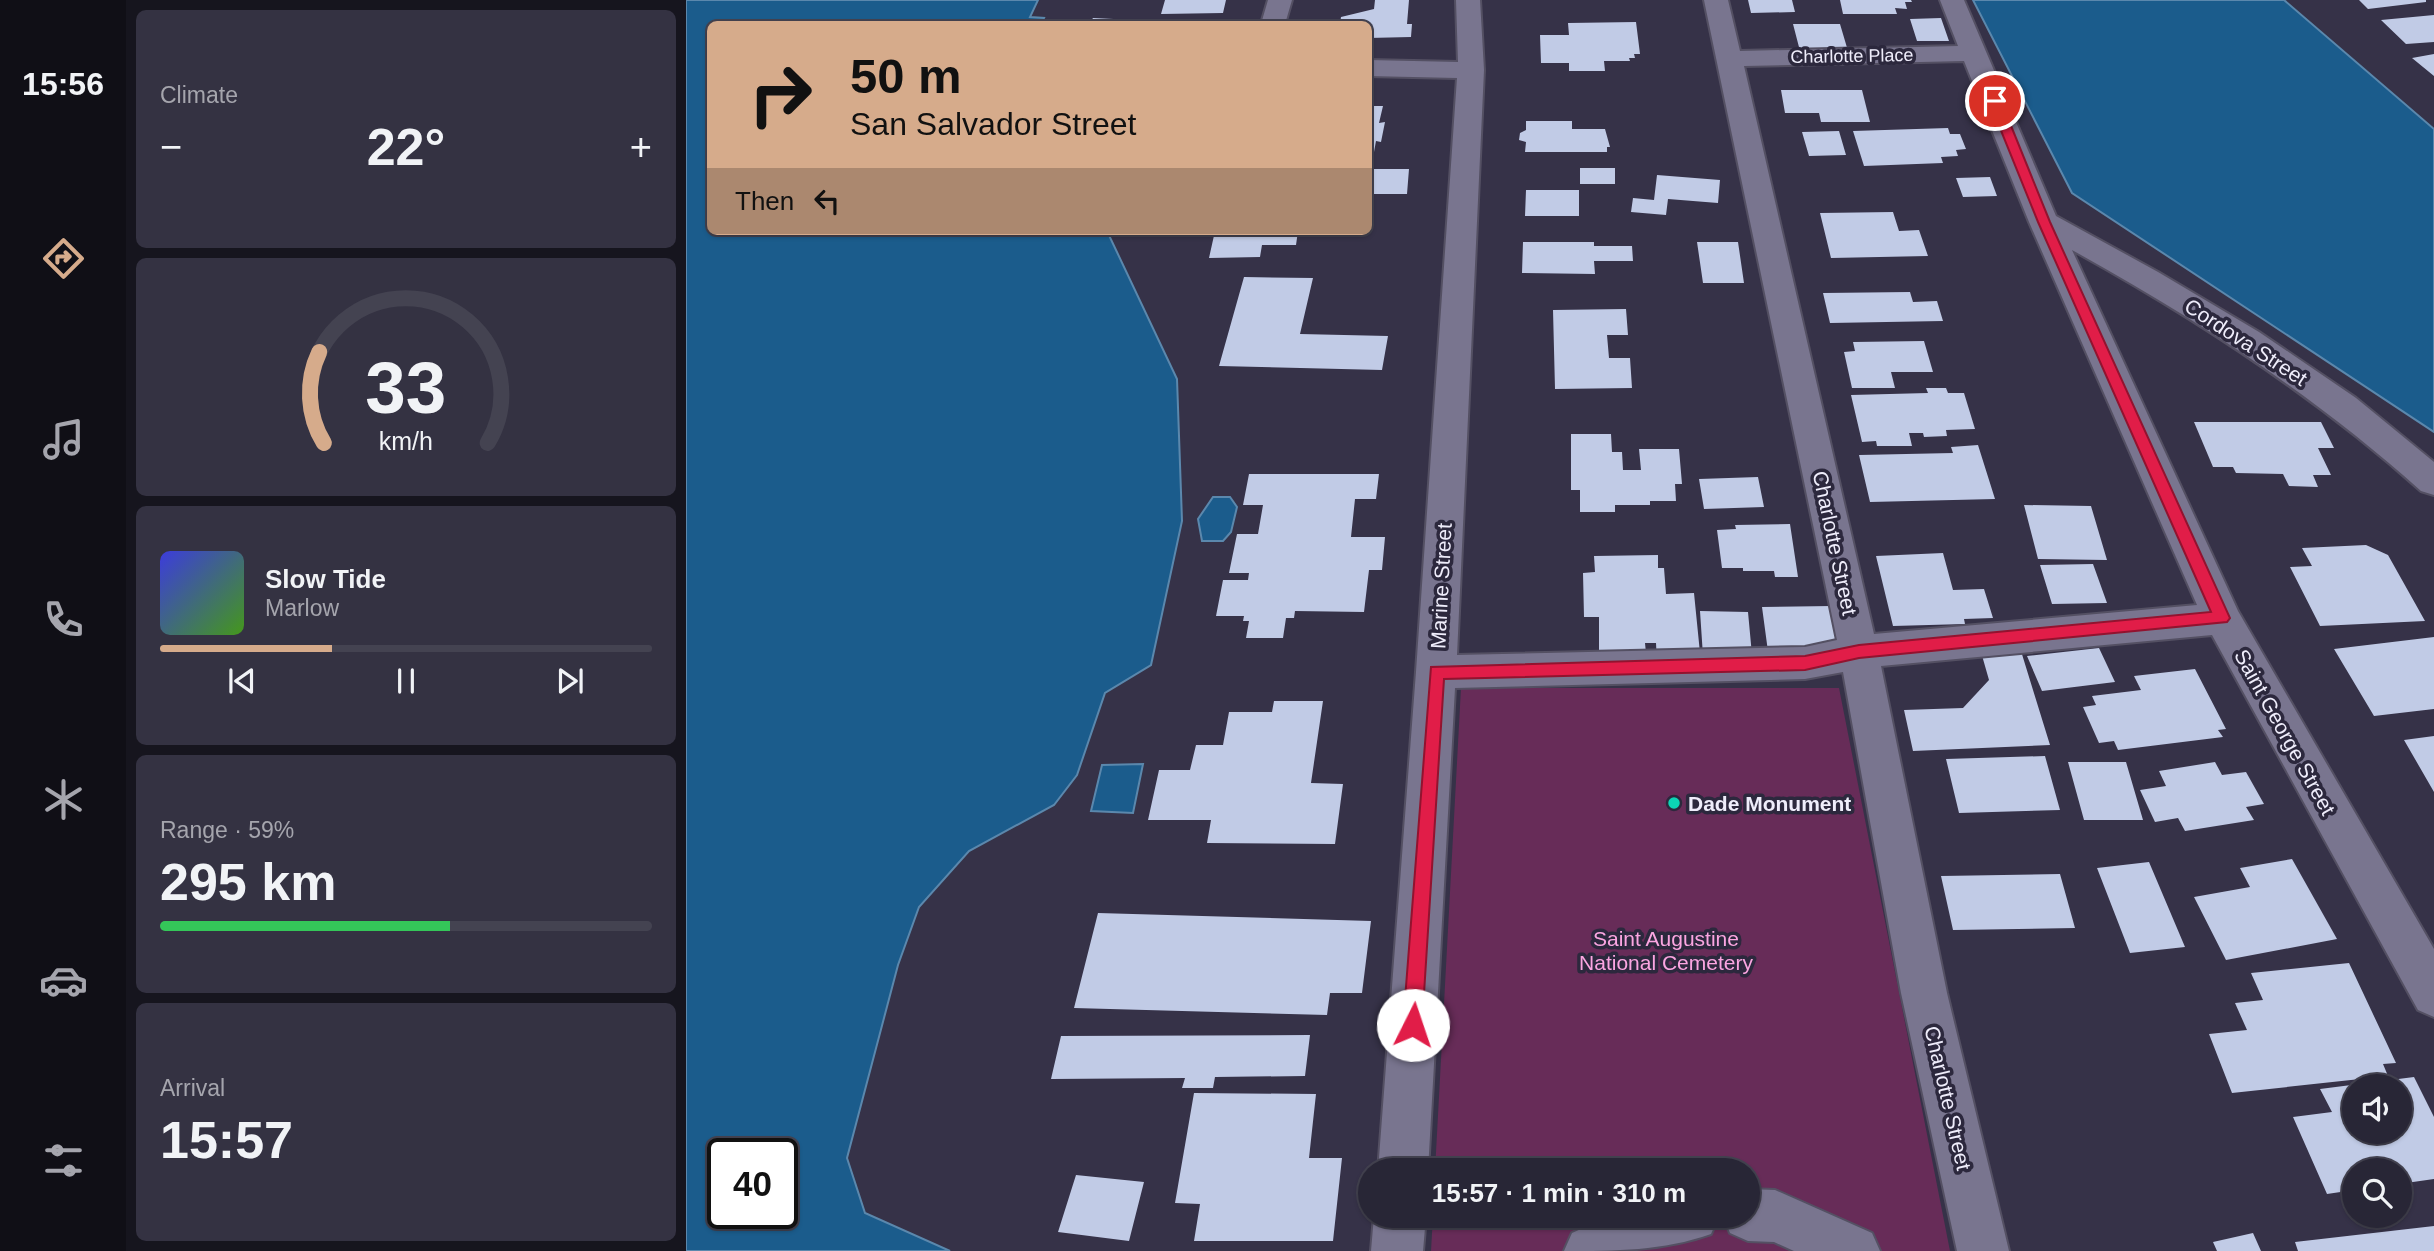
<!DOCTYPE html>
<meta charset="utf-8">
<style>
:root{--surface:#282636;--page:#343242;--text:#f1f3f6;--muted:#a5a5ad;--line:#444351;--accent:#d6ab8b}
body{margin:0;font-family:Helvetica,sans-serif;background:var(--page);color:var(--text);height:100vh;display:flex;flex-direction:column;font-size:26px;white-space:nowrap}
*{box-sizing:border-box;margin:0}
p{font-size:23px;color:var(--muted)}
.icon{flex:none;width:38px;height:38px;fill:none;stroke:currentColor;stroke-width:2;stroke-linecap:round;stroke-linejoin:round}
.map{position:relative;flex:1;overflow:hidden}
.side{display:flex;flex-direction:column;gap:10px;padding:10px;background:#16151e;width:560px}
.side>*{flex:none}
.guide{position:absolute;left:21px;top:21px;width:665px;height:214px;border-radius:10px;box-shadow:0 2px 5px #0004,0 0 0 2px var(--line);background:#d6ab8b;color:#111;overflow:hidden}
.controls{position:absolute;left:1656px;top:1074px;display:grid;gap:14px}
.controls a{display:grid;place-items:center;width:70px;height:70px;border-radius:50%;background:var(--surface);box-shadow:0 2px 5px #0004,0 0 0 2px var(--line);font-size:35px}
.speed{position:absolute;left:21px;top:1138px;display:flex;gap:14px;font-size:35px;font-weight:700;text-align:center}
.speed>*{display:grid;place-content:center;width:91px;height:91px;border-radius:50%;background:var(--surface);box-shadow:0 2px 5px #0004,0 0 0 2px var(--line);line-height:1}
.speed .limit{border:4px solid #111;border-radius:10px;background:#fff;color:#111}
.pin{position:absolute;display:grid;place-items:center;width:60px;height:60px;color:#fff;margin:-30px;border:4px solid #fff;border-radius:50%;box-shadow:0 2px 7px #0007}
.me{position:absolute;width:77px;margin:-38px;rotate:4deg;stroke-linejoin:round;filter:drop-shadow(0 0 5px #0008)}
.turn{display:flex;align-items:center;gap:24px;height:147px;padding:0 28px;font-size:32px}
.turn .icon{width:91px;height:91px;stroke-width:2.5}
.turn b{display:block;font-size:49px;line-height:60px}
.then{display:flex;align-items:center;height:66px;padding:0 28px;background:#0003;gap:14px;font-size:26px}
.big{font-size:52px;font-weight:800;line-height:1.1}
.side .widget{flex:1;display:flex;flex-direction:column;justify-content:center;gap:10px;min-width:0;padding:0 24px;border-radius:10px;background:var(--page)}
.side .dial{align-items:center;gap:0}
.dial svg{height:182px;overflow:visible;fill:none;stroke:var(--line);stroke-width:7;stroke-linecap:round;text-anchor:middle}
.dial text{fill:var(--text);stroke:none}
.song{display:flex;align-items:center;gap:21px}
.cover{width:84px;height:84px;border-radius:10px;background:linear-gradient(135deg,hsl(240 70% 55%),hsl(100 70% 35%))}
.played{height:7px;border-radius:4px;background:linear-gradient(90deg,var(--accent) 35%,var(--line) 35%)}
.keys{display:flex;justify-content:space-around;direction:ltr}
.heat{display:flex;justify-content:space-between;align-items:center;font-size:38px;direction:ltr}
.charge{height:10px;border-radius:5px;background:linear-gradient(90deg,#34c759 59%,var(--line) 0)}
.trip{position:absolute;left:672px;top:1158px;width:402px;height:70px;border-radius:35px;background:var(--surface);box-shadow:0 2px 5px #0004,0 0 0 2px var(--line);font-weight:800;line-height:70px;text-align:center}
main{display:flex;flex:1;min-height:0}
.menu{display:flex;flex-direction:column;width:126px;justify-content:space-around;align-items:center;background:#100f16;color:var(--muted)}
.menu .icon{width:49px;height:49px}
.menu .selected{color:var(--accent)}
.menu b{font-size:32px;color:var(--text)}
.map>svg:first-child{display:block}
.green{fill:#672c58}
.water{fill:#1b5c8c;stroke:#5b88ad;stroke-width:2;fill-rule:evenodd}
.building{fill:#c1cbe6;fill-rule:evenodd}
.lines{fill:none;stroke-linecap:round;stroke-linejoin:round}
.minor-casing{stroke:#545063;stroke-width:4}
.minor{fill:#79758f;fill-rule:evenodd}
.route{fill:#e11d48;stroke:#92132f;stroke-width:2}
.poi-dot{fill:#0cd5b5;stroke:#2c283d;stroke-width:2.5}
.labels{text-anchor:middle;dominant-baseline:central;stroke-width:7;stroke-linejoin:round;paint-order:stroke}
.far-street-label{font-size:18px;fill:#efedfb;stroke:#2c283d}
.street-label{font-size:21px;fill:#efedfb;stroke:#2c283d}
.poi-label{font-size:21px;font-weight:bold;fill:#efedfb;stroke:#2c283d;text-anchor:start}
.park-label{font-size:21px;fill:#fba5e1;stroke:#2c283d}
</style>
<main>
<nav class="menu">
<b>15:56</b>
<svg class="icon selected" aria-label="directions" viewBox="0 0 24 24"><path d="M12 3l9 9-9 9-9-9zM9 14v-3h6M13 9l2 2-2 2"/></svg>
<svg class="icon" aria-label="music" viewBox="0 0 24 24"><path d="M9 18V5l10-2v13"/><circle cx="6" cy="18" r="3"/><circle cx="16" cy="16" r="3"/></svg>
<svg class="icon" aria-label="phone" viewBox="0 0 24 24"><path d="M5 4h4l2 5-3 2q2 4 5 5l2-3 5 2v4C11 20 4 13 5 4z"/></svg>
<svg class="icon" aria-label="climate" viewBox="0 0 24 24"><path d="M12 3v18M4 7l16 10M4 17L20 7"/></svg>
<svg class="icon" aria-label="car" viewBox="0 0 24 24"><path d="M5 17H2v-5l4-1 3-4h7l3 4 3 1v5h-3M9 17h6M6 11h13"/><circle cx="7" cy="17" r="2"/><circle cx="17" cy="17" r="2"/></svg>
<svg class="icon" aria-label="filters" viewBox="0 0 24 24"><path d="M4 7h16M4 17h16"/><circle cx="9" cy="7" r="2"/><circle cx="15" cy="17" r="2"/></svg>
</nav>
<section class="side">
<div class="widget"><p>Climate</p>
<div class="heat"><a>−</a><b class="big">22°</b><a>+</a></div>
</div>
<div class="widget dial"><svg viewBox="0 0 100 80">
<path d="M14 69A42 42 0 1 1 86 69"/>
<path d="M14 69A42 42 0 0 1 12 29" stroke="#d6ab8b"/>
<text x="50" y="56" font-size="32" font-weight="700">33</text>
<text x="50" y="72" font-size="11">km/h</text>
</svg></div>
<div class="widget">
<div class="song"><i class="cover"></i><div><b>Slow Tide</b><p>Marlow</p></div></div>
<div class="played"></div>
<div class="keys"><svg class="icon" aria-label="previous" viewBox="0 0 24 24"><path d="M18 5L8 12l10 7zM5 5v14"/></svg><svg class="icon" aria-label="pause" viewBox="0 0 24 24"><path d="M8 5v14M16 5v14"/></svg><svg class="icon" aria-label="next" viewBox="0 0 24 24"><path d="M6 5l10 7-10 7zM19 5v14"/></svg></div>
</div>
<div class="widget"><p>Range · 59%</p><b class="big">295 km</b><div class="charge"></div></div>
<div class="widget"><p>Arrival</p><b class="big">15:57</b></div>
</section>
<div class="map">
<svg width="1748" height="1251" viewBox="0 0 1748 1251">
<rect width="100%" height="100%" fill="#363248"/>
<!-- green -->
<path class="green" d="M775,688H1153L1264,1251H745L747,1216H1062V1171H749Z"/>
<!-- water -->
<path class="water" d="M0,0H352L344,17L358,18L355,24H24V231H421L491,379L496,521L465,665L419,693L391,775L368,805L283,851L233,907L212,965L161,1158L179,1213L264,1251H0ZM96,1153V1213H37V1153Z
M1287,0H1598L1748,129V432L1386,193Z
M527,497H544L551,507L545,532L537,541H516L512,519Z
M457,764L447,813L405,811L416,765Z"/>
<!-- building -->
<path class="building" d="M479,0H540L537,13L475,14Z
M689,0H723L721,24H726L725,37L682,38V24H654L655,17L688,9Z
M1062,0H1106L1109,12L1065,13Z
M1154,0H1225L1226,2H1219L1221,9L1209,8L1211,14H1157Z
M1673,0H1740V2L1682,9Z
M1748,15V42L1720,44L1695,20Z
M407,18L448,20L446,24H403Z
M1255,18L1263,41H1231L1224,19Z
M950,22L954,54H948L949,58H943L944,61H918L919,71H883V63H855L854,35H883L882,23Z
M1107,24H1154L1162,51H1114Z
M1748,54V76L1726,58Z
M1095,90H1176L1184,122H1135L1133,113H1099Z
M682,106H697L693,123L699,122L695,142L690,141L688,152H682Z
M840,121H886V129H919L924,147H921V152H839L840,142L833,140L834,133L840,130Z
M1262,128L1264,134H1274L1280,149L1270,150L1272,156L1255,157L1257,163L1178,166L1167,131Z
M1153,131L1160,155L1123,156L1116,132Z
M894,168H929V184H894Z
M682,169H723L721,194H682Z
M971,175L1034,180L1032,203L982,199L980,215L945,212L947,198L968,200Z
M1304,177L1311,196L1277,197L1270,178Z
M840,190H893V216H839Z
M1207,212L1213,231L1233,230L1242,256L1145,258L1134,213Z
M529,231H612L610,245H576L574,257L523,258Z
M837,242H908V246H946L947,261H908L909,274L836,273Z
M1011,242H1052L1058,283H1017Z
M558,277L627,278L614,334L702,336L696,370L533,366Z
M1224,292L1227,302L1251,301L1257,321L1144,323L1137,293Z
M940,309L942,335H921L923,358H944L946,388L869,389L867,310Z
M1238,341L1247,372H1205L1209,388H1166L1158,352L1169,351L1167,342Z
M1240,388H1260L1262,393H1278L1289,429L1260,430L1261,436L1238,437L1237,433H1223L1226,446H1191L1190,441L1176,442L1165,395L1242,393Z
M1508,422H1635L1648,448H1632L1645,475H1627L1632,487L1603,486L1597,474L1550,473L1547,467H1527Z
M885,434H925L926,452H936L937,470H955L953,449H993L996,484H989L990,501H964V505H929V512H894V490H885Z
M1292,445L1309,499L1184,502L1173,455L1267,453L1265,447Z
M563,474H693L690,499H669L665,537H699L696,570H683L678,612L609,611L608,618H600L597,638H560L563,621H557L558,616H530L537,580H562L563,573H543L551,534H572L577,505H557Z
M1072,477L1078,507L1018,509L1013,479Z
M1338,505L1405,506L1421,560L1352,559Z
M1104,524L1112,577H1089L1088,571H1057V568H1036L1031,530L1050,529L1049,525Z
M1680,545L1702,555L1739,621L1634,626L1604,567L1626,566L1616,548Z
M1257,553L1267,590L1298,589L1307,618L1278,619L1279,624L1207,626L1190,556Z
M972,555V568H978L980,594L1008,593L1015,663H971L970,643H959L961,663H913V617H898L897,573L909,572L908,556Z
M1407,564L1421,603L1366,604L1354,565Z
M1146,606L1153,651L1083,659L1076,607Z
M1014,611L1062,612L1066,655L1017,656Z
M1748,637V709L1688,716L1648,649Z
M1413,648L1429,682L1356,691L1341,656Z
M1335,651L1364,745L1227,751L1218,710L1277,708L1303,680L1295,652Z
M1509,669L1540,729L1532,730L1537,737L1432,750L1428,741L1413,743L1397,707L1410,705L1406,696L1455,690L1448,676Z
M588,701H637L625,783L657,784L649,844L521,843L525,820H462L473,770H504L510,745H537L543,712H586Z
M1748,736V792L1718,740Z
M1359,756L1374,810L1273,813L1260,759Z
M1382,762H1440L1457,820H1398Z
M1529,762L1536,775L1560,772L1578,804L1560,807L1568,820L1499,831L1492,818L1469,822L1454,790L1480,786L1473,771Z
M1606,859L1651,939L1540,960L1508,897L1564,887L1554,868Z
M1463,862L1499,947L1444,953L1411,868Z
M1374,874L1389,928L1267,930L1255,876Z
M412,913L685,921L676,993H644L641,1015L388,1008Z
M1663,963L1710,1063L1697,1064L1702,1076L1546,1093L1523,1034L1561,1030L1549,1003L1577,1000L1565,973Z
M624,1035L619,1076L529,1077L527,1088H496L499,1078L365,1079L375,1036Z
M1728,1077L1748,1117V1179L1713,1184V1171H1668V1190L1641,1194L1607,1117L1646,1112L1634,1089ZM1668,1087H1713V1132H1668Z
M508,1093L630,1094L623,1158H656L647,1241H508L514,1204L489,1203Z
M390,1175L458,1182L443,1241L372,1232Z
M1748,1226V1251H1612L1609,1242Z
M1567,1233L1575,1251H1531L1527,1242Z"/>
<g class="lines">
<!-- minor casing -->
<g class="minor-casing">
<path id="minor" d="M582,0H606L599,24H575Z
M770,0H794L798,70L771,655L1119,647L1151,640L1018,0H1042L1054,51L1272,46L1254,0H1278L1370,216L1472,272L1573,332L1670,398L1748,462V495L1735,491C1629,396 1511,319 1386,250L1552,611L1748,949V1017L1732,1010L1526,635L1195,666L1261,993L1323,1251H1271L1215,993L1157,672L1119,679L769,688L742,1171H692L730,672L771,78L682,76V60L772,62ZM1278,61L1343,222L1511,605L1188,634L1058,66Z
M1062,1189L1089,1190L1186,1233L1194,1251H1108L1088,1242L1062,1241L1044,1233L1037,1216H1062Z
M688,1216H740L737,1251H685Z
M924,1216H1033L1025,1234C977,1251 929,1251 878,1251L886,1233Z"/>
</g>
<!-- minor -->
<use href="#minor" class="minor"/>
</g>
<!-- route -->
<path class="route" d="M1309,98L1315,101L1364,222L1544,618L1541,622L1173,658L1119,670L758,679L736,1025L734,1032L727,1035L720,1032L717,1025L745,667L1119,656L1173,645L1525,612L1352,222L1303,101Z"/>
<!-- markers -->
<circle class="poi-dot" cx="988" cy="803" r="7"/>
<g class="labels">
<!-- far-street labels -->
<g class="far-street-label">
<text transform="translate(1166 56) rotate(-1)">Charlotte Place</text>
</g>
<!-- street labels -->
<g class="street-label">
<text transform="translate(1560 342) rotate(33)">Cordova Street</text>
<text transform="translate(1149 543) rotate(78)">Charlotte Street</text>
<text transform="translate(755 586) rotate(-87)">Marine Street</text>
<text transform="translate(1599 732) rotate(61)">Saint George Street</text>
<text transform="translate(1262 1098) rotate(77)">Charlotte Street</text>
</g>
<!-- poi labels -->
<g class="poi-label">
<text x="1002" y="803">Dade Monument</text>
</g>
<!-- park labels -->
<g class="park-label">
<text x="980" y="938">Saint Augustine<tspan x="980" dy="24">National Cemetery</tspan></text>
</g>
</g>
</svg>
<div class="controls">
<a><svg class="icon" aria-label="sound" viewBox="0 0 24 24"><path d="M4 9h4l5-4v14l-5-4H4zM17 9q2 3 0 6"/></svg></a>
<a><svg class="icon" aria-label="search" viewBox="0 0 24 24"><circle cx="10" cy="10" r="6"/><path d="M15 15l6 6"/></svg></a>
</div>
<div class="speed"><div class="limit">40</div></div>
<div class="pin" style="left:1309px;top:101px;background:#d93025"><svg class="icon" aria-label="arrive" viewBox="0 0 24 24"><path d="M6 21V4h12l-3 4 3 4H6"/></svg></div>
<svg class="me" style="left:727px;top:1025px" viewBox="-20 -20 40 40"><circle r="19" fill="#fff"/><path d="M0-13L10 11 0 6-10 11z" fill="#e11d48"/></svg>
<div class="trip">15:57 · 1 min · 310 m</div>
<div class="guide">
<div class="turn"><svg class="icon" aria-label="right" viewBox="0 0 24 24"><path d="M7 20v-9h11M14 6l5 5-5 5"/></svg><div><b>50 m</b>San Salvador Street</div></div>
<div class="then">Then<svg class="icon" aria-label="left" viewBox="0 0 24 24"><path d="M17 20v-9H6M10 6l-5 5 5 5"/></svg></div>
</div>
</div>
</main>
